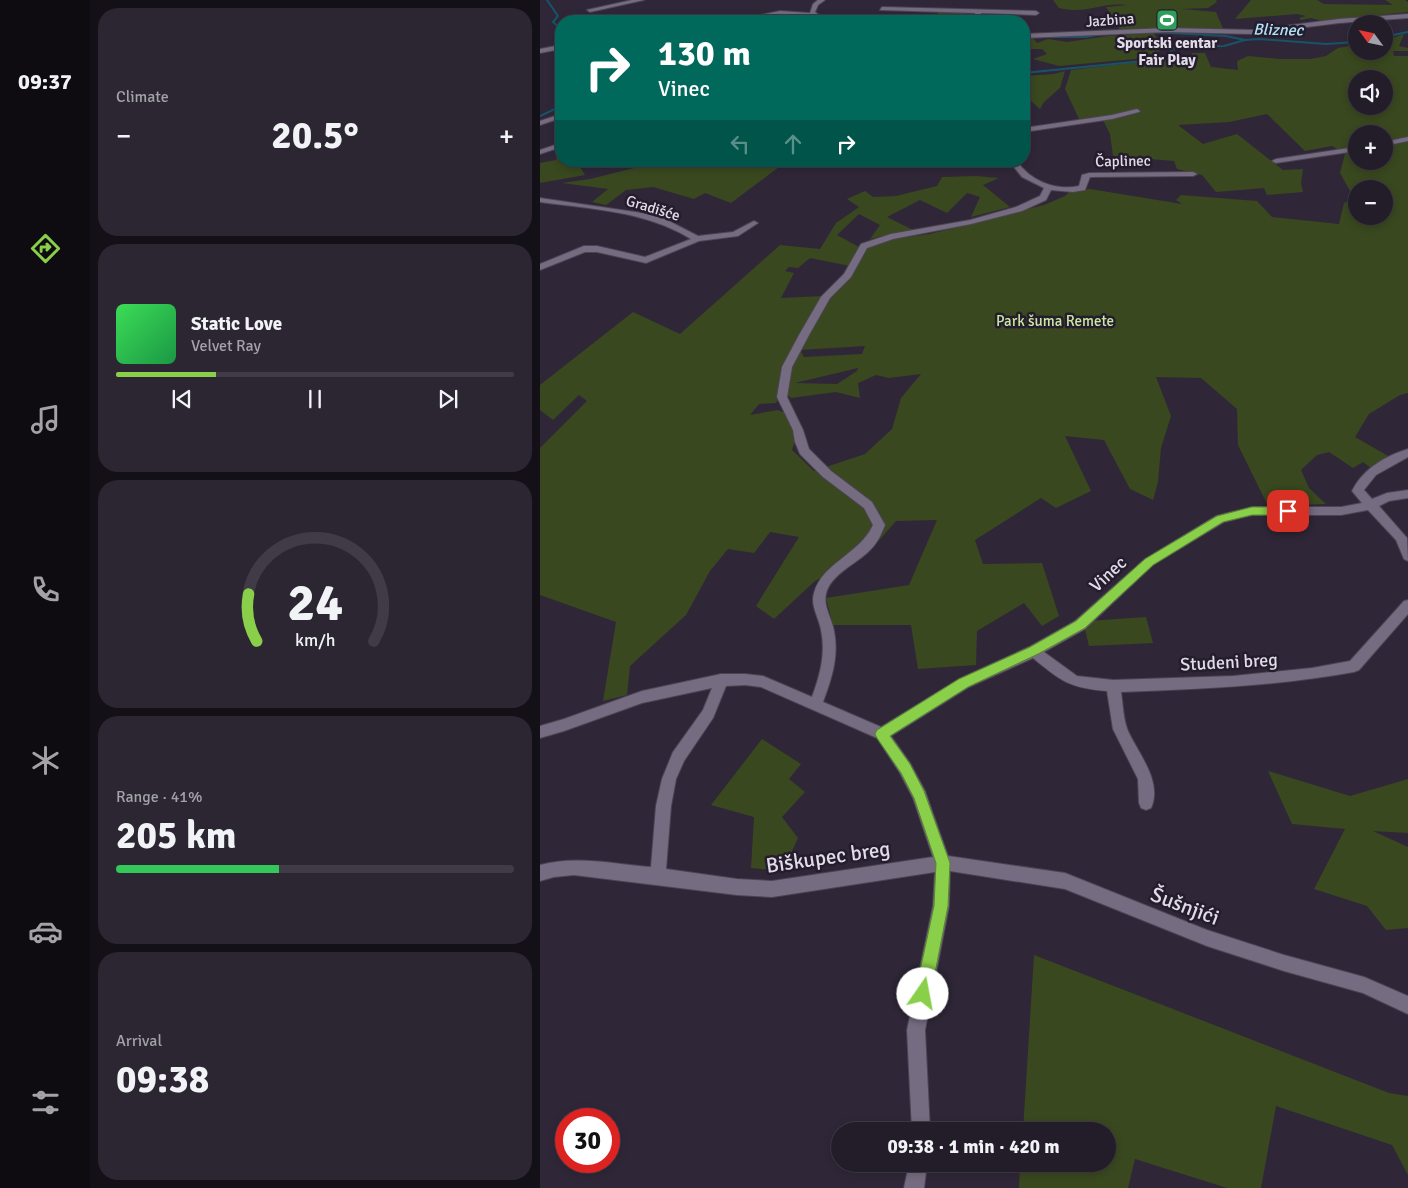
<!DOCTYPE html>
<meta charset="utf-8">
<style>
:root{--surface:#231d2a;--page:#2b2632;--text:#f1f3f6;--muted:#a3a2a8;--line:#403b47;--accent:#89cf49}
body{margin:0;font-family:Signika,sans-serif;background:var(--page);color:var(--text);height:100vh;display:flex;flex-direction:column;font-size:19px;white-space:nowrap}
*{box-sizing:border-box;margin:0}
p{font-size:16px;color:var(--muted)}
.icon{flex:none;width:28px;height:28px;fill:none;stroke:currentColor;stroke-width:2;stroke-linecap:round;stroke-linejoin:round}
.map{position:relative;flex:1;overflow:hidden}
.panel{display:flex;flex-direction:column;gap:8px;padding:8px;background:#131017;width:450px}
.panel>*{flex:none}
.guide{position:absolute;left:15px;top:15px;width:475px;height:152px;border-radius:20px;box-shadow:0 2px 8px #0003,0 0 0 1px var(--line);background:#00695c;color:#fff;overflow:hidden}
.needle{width:32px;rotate:303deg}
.tools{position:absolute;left:808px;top:15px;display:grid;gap:10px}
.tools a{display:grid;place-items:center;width:45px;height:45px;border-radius:50%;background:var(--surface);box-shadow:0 2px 8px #0003,0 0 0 1px var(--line);font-size:25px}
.speed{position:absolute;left:15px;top:1108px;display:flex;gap:10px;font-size:25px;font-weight:700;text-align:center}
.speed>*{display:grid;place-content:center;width:65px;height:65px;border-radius:50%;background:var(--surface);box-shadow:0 2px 8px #0003,0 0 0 1px var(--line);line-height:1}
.speed .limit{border:8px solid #d22;background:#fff;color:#111}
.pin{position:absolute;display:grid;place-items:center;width:42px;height:42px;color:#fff;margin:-21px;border-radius:10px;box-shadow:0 2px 8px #0006}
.me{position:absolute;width:55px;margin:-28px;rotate:12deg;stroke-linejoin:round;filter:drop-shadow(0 0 4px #0008)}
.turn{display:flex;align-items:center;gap:18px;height:105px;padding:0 20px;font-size:22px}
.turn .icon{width:65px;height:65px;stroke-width:2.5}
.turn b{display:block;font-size:35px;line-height:42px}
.lanes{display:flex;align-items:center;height:48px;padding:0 20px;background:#0003;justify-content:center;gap:25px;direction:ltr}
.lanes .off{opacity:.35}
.big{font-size:38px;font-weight:700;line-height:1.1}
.panel .tile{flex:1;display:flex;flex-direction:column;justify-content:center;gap:8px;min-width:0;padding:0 18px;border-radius:20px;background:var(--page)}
.panel .dial{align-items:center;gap:0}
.dial svg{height:130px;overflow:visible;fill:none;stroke:var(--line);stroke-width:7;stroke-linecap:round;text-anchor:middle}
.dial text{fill:var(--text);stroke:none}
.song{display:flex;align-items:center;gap:15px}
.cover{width:60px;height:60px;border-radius:8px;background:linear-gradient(135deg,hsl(130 70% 55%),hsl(140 70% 35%))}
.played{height:5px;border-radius:2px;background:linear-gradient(90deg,var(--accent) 25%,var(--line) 25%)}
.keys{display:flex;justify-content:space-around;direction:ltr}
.heat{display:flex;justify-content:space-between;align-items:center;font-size:28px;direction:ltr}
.charge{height:8px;border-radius:4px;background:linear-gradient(90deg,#34c759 41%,var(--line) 0)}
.trip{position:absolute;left:291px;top:1122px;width:285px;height:50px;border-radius:25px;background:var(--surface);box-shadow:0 2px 8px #0003,0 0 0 1px var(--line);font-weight:700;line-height:50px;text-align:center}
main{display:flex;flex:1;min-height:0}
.tab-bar{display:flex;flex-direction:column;width:90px;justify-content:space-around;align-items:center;background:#0e0c11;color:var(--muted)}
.tab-bar .icon{width:35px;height:35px}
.tab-bar .active{color:var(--accent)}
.tab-bar b{font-size:22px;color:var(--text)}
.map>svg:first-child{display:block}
.green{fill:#39481f;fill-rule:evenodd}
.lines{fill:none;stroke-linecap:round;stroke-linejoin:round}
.stream{stroke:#17546a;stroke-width:2}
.street-casing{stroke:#4c4453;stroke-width:2}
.secondary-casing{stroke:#4c4453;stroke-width:2}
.street{fill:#766c81;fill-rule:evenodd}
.secondary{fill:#766c81;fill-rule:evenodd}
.route{fill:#89cf49;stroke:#59872f}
.labels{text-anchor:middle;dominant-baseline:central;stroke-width:5;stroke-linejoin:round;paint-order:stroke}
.far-street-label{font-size:15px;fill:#e1dce7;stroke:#251d2e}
.far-poi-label{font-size:15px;font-weight:bold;fill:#e1dce7;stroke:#251d2e}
.far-park-label{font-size:15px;fill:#cae89f;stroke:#251d2e}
.far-water-label{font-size:16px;font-style:italic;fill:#b0e3f9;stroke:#251d2e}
.street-label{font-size:18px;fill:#e1dce7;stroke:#251d2e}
.near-street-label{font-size:21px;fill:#e1dce7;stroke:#251d2e}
</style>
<main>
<nav class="tab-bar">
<b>09:37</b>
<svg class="icon active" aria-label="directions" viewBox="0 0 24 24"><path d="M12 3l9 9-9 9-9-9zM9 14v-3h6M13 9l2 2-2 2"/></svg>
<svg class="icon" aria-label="music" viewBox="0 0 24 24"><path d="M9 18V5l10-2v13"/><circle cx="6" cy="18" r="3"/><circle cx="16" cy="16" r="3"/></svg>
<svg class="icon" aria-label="phone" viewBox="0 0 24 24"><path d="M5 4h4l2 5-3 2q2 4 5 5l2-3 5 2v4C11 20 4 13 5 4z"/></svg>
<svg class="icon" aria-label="climate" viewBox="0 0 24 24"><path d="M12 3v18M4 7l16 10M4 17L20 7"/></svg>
<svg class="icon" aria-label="car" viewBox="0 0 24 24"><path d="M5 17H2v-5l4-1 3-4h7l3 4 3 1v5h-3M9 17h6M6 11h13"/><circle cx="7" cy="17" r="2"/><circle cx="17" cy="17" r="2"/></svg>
<svg class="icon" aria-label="filters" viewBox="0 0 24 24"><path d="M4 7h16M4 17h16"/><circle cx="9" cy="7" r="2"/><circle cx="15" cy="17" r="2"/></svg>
</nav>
<section class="panel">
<div class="tile"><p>Climate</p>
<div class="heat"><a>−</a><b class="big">20.5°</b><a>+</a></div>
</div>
<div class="tile">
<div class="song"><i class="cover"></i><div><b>Static Love</b><p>Velvet Ray</p></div></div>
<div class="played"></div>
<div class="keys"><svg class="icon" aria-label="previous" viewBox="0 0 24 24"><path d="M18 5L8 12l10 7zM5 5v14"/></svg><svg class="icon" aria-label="pause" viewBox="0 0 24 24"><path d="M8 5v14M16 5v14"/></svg><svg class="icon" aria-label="next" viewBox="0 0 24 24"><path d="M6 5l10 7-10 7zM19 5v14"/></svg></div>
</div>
<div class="tile dial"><svg viewBox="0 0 100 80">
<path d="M14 69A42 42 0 1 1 86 69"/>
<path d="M14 69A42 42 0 0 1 9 40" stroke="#89cf49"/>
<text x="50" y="56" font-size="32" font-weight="700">24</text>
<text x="50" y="72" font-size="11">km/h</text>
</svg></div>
<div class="tile"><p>Range · 41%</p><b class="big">205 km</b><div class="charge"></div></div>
<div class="tile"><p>Arrival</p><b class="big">09:38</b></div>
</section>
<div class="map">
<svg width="868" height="1188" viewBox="0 0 868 1188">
<rect width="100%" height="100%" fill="#2f2738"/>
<!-- green -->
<path class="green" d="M513,0H676L677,2L668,8L642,9L676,12L684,31L580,30L566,7L587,5C561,2 546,15 519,8Z
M711,0H777L784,4L853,5L845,0H865L868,2V12L783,21L771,18L761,20L759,18L766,16L757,14L695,19Z
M398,12L426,13V21H396Z
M613,33L624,45L618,52L595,59L519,66L493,59L507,54L502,49H484V39L493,38L497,43L508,39L527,42L568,36Z
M864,34L859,46L868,48V51H853L854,56H868V393L860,395L829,414L815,437L850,457L831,468L823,462L813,468L789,452L777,455L761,470L769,488L786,504L728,506L698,445L697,409L661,378L616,377L631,416L621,448L618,482L613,500L590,489L564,440L525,436L551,491L516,508L501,498L435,540L443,564L502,563L519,616L502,626L484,603L437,631L436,665L378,669L371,625H293L286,598L369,585L397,520L356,521L328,553L275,581L234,619L216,606L259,537L230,532L214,553L188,549L170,571L146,615L90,666L87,695L63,701L76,622L0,595V448L47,401L39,395L13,420L0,410V385L93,312L140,334L240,245L280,249L296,223L319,207L307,199L325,191L333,197L356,196L397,186L402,177L436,176L459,178L443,185L470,207L431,217L440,197L427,193L407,213L380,200L347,217L373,230L330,239L340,225L319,214L297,235L319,247L310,266L270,258L258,268L249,267L245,271L254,273L241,298L283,296L288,301L300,288L325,248L337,241L390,234L425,225L504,205L525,196L531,191L550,189L642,204L636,200L641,195L717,201L732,217L799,224L804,203L814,198L800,173L805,154L792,146L765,151L727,114L689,122L638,125L663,144L697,134L743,170L763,169L761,183L763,192L727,195L724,188L676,192L662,175L637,169L634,161L573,156L570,134L561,116L539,119L525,89L531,70L623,59L651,58L652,53H665L671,67L698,70L697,61L708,56L740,59H770L786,56L798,48L810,46L816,49V51H844V41ZM816,79H844V106H816ZM816,134H844V161H816ZM816,189H844V216H816ZM325,346L322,354L264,357L260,350ZM318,368L317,371L297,384L255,383ZM381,374L361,398L352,429L325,454L274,471L252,450L257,434L245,413L238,410L210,415L219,404L236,403L243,392L251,398L296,392L320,398L318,383L336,375L349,378Z
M525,71L520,88L504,102L500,109L491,101V108H484V76L514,74Z
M18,151H21V161H36L45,175L0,183V163L16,160Z
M96,161H247L191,203L165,193L154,199L113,187L86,190L66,205L52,202L68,189L22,183L50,179L94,168Z
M606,617L613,643L549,646L544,625L548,621Z
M222,739L261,764L249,779L265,792L242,817L258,838L243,871L211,868L214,817L171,805Z
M728,771L810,796L868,779V833L833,831L868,847V928L846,930L827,906L774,889L805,829L752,824Z
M494,955L849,1093L868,1096V1175L852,1145L736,1106L721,1188H687L595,1159L588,1188H479L480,1164H568V1131H483Z"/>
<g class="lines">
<!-- stream -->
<path class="stream" d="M7,0L18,16L13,22L21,29
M613,32L686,36L705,40
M506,37H546L563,34
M844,37L868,32
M484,73L613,60L626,56L635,47L684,46L705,40L719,39L786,44L816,42
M0,116L21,106"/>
<!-- street casing -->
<g class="street-casing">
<path id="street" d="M92,0H104L50,12L47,10Z
M278,0H285L278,5L275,12L287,21H281L275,17L240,15L203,21H191L240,11L270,13L273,4Z
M342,7L496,11L499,13L496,15L441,13V21H435V13L340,10Z
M597,109L600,111L599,112L572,119L484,132V128L572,115Z
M21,114V118L0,125V121Z
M868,137V141L844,146V142Z
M21,143V147L0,154V150Z
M816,147V151L736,163L732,161L736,159Z
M469,161H477C490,181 516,191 539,186L542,175L549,173L653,172L657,174L653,176L550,177L545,190L533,192L511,190L506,200L482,211L431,224L353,239L327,248L311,277L290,298L269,335L252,367L247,397L263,430L269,449L291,471L332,502L345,525C341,535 337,544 329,551C316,564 290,575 286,594C283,606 292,619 294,631C299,656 292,678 283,702L341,727L419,679L489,647L535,621L605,559L676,516L712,507H801L822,503L812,491C823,469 845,456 868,449V457L836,475L824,490L832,499L847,493L868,490V498L849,501L839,506L867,538L868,561L864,559L856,540L828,510L801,515H712L684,522L613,565L545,629L504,652L537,676L573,680L693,676L772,668L810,661L864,601L868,600V614L819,670L814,672C737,686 659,689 581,692C583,704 583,719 588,731C598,753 623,782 611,808L606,810L601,808L599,803L598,779L573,729L567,691C529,688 521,681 493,658L429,687L351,736L370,763L385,791L408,856L525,873L667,930L744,955L824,977L868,996V1014L823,993L744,971L667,946L525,889L410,871L409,906L385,1030L390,1131H372L367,1030L393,906L395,872L232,897L197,895L34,875L14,877L0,881V865C36,855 74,864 111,867L116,806L122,779L133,752L163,710L172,688L102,703L24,731L0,738V726L24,719L102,691L181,674H205L223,676L272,697C280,675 286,654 281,630C279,618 270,605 274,593C282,563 320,554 333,525L324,508L283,477L260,454L255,442L253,430L237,397L242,367L259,335L281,297L304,274L321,244L351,234L430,220L476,207L500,196L504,188L482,177ZM205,685L221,687L337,738L360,773L373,798L393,857L232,881L197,879L126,869L131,806L136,779L144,761L173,718L186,686Z
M0,198L102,213L125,219L158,236L193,232L214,221L218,223L198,236L159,241L106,263L57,252H45L0,270V264L44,246H57L105,257L151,239C106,211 51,209 0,202Z
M369,1164H387L384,1188H364Z"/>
</g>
<!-- secondary casing -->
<g class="secondary-casing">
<path id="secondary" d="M868,14V18L799,23L713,34L628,32L484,38V34L628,28L713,30L799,19Z
M21,45V49L0,53V49Z"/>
</g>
<!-- street -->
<use href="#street" class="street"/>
<!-- secondary -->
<use href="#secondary" class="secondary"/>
</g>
<!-- route -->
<path class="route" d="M712,507H748L753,511L748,515H712L683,522L613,565L545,628L498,654L428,687L350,736L370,764L384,791L410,863L408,906L391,994L389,1000L383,1002L378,1000L375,994L394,906L396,863L374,798L361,773L337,738L335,734L337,730L419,679L490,647L536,621L605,559L677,516Z"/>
<!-- icons -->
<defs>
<g id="stadium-square" transform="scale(1.125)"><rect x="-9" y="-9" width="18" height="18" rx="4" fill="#2e9e5b" stroke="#251d2e"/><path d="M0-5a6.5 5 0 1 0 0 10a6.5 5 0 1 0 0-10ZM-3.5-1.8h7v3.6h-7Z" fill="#fff"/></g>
</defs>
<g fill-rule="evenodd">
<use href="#stadium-square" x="627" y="20"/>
</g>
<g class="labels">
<!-- far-street labels -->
<g class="far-street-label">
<text transform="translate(570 20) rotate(-4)">Jazbina</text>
<text transform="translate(583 161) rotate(-1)">Čaplinec</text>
<text transform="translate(113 208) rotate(17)">Gradišće</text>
</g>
<!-- far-poi labels -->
<g class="far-poi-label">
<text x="627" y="43">Sportski centar<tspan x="627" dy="17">Fair Play</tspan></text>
</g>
<!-- far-park labels -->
<g class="far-park-label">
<text x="515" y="321">Park šuma Remete</text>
</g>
<!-- far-water labels -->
<g class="far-water-label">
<text transform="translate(738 30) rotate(1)">Bliznec</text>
</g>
<!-- street labels -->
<g class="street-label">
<text transform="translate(568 574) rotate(-43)">Vinec</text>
<text transform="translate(689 662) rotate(-3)">Studeni breg</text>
</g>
<!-- near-street labels -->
<g class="near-street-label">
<text transform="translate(288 857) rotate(-8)">Biškupec breg</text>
<text transform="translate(645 906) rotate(21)">Šušnjići</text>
</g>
</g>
</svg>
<div class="tools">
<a><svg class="needle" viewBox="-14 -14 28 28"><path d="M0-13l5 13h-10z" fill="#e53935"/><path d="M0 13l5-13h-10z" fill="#a3a2a8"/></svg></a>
<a><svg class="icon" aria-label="sound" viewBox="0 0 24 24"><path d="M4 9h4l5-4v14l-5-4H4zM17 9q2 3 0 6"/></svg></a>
<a>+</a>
<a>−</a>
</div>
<div class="speed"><div class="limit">30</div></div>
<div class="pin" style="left:748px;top:511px;background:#d93025"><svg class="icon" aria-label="arrive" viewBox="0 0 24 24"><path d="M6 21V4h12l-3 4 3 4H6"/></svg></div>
<svg class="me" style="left:383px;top:994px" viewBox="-20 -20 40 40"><circle r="19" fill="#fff"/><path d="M0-13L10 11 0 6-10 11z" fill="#89cf49"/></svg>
<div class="trip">09:38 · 1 min · 420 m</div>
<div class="guide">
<div class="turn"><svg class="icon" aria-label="right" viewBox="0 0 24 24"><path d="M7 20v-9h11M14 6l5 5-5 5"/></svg><div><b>130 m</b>Vinec</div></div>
<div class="lanes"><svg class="icon off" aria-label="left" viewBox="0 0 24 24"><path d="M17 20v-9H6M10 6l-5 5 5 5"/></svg><svg class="icon off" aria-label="ahead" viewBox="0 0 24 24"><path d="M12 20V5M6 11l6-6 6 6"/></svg><svg class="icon" aria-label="right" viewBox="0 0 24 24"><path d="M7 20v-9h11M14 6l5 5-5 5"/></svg></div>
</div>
</div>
</main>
